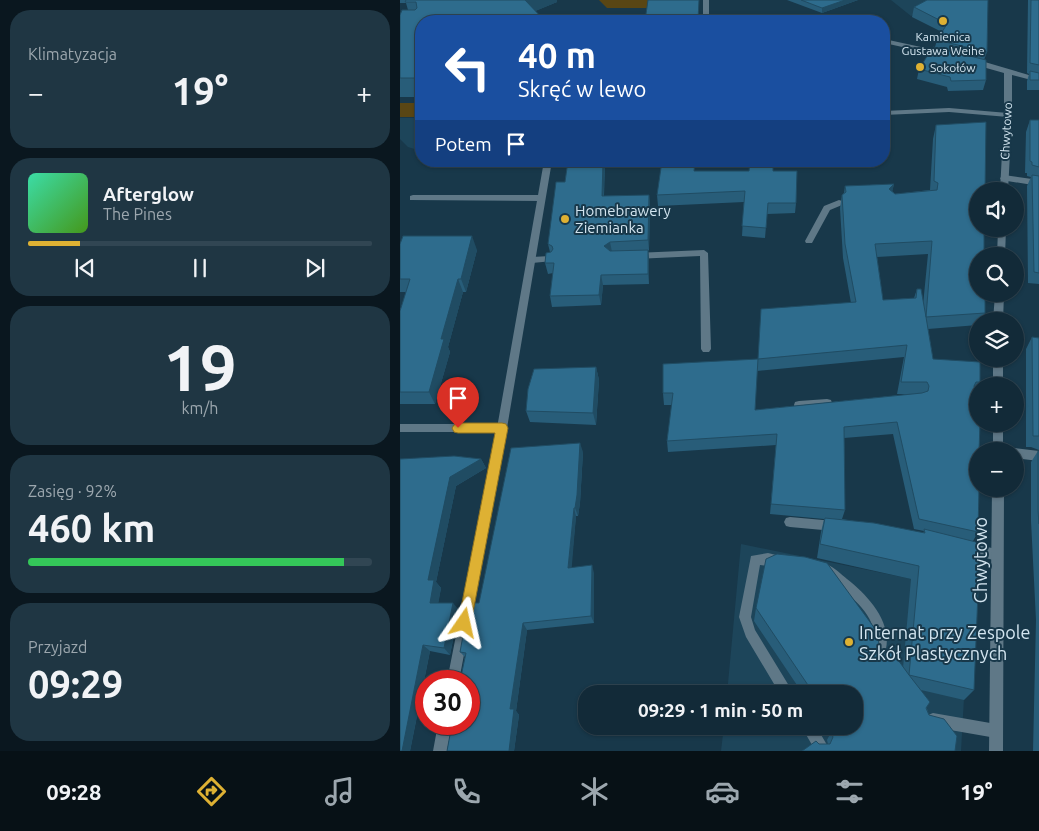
<!DOCTYPE html>
<html lang="pl">
<meta charset="utf-8">
<style>
:root{--surface:#122a38;--page:#1f3643;--text:#f1f3f6;--muted:#9ca7ae;--line:#314653;--accent:#deb133}
body{margin:0;font-family:Ubuntu,sans-serif;background:var(--page);color:var(--text);height:100vh;display:flex;flex-direction:column;font-size:19px;white-space:nowrap}
*{box-sizing:border-box;margin:0}
p{font-size:16px;color:var(--muted)}
.icon{flex:none;width:28px;height:28px;fill:none;stroke:currentColor;stroke-width:2;stroke-linecap:round;stroke-linejoin:round}
.map{position:relative;flex:1;overflow:hidden}
.sheet{display:flex;flex-direction:column;gap:10px;padding:10px;background:#0a171f;width:400px}
.sheet>*{flex:none}
.hud{position:absolute;left:15px;top:15px;width:475px;height:152px;border-radius:20px;box-shadow:0 1px 4px #0004,0 0 0 1px var(--line);background:#1a4fa0;color:#fff;overflow:hidden}
.buttons{position:absolute;left:569px;top:182px;display:grid;gap:10px}
.buttons a{display:grid;place-items:center;width:55px;height:55px;border-radius:50%;background:var(--surface);box-shadow:0 1px 4px #0004,0 0 0 1px var(--line);font-size:25px}
.speed{position:absolute;left:15px;top:670px;display:flex;gap:10px;font-size:25px;font-weight:700;text-align:center}
.speed>*{display:grid;place-content:center;width:65px;height:65px;border-radius:50%;background:var(--surface);box-shadow:0 1px 4px #0004,0 0 0 1px var(--line);line-height:1}
.speed .limit{border:8px solid #d22;background:#fff;color:#111}
.pin{position:absolute;display:grid;place-items:center;width:42px;height:42px;color:#fff;margin:-51px -21px;border-radius:50% 50% 50% 0;rotate:-45deg;box-shadow:0 0 5px #0007}
.pin .icon{rotate:45deg}
.me{position:absolute;width:55px;margin:-28px;rotate:11deg;stroke-linejoin:round;filter:drop-shadow(0 0 4px #0008)}
.turn{display:flex;align-items:center;gap:18px;height:105px;padding:0 20px;font-size:22px}
.turn .icon{width:65px;height:65px;stroke-width:2.5}
.turn b{display:block;font-size:35px;line-height:42px}
.then{display:flex;align-items:center;height:48px;padding:0 20px;background:#0003;gap:10px;font-size:19px}
.big{font-size:38px;font-weight:700;line-height:1.1}
.sheet .card{flex:1;display:flex;flex-direction:column;justify-content:center;gap:8px;min-width:0;padding:0 18px;border-radius:20px;background:var(--page)}
.sheet .dial{align-items:center;gap:0}
.dial b{font-size:65px;line-height:1}
.song{display:flex;align-items:center;gap:15px}
.cover{width:60px;height:60px;border-radius:8px;background:linear-gradient(135deg,hsl(160 70% 55%),hsl(100 70% 35%))}
.played{height:5px;border-radius:2px;background:linear-gradient(90deg,var(--accent) 15%,var(--line) 15%)}
.keys{display:flex;justify-content:space-around;direction:ltr}
.heat{display:flex;justify-content:space-between;align-items:center;font-size:28px;direction:ltr}
.charge{height:8px;border-radius:4px;background:linear-gradient(90deg,#34c759 92%,var(--line) 0)}
.trip{position:absolute;left:178px;top:685px;width:285px;height:50px;border-radius:20px;background:var(--surface);box-shadow:0 1px 4px #0004,0 0 0 1px var(--line);font-weight:700;line-height:50px;text-align:center}
.dock{display:flex;height:80px;justify-content:space-around;align-items:center;background:#071116;color:var(--muted)}
.dock .icon{width:35px;height:35px}
.dock .active{color:var(--accent)}
.dock b{font-size:22px;color:var(--text)}
main{display:flex;flex:1;min-height:0}
.map>svg:first-child{display:block}
.built{fill:#1d455a}
.green{fill:#594614}
.lines{fill:none;stroke-linecap:round;stroke-linejoin:round}
.lane{fill:#5f7887;fill-rule:evenodd}
.street{fill:#5f7887;fill-rule:evenodd}
.wall{fill:#285d79;fill-rule:evenodd}
.shaded-wall{fill:#204c63}
.building{fill:#2e6c8d;stroke:#204c63;fill-rule:evenodd}
.route{fill:#deb133;stroke:#907321}
.poi-dot{fill:#deb133;stroke:#18384a;stroke-width:2}
.labels{text-anchor:middle;dominant-baseline:central;stroke-width:4;stroke-linejoin:round;paint-order:stroke}
.far-poi-label{font-size:12px;fill:#d3e5f0;stroke:#18384a}
.far-street-label{font-size:12px;fill:#d3e5f0;stroke:#18384a}
.poi-label{font-size:15px;fill:#d3e5f0;stroke:#18384a;text-anchor:start}
.near-street-label{font-size:18px;fill:#d3e5f0;stroke:#18384a}
.near-poi-label{font-size:18px;fill:#d3e5f0;stroke:#18384a;text-anchor:start}
</style>
<main>
<section class="sheet">
<div class="card"><p>Klimatyzacja</p>
<div class="heat"><a>−</a><b class="big">19°</b><a>+</a></div>
</div>
<div class="card">
<div class="song"><i class="cover"></i><div><b>Afterglow</b><p>The Pines</p></div></div>
<div class="played"></div>
<div class="keys"><svg class="icon" aria-label="previous" viewBox="0 0 24 24"><path d="M18 5L8 12l10 7zM5 5v14"/></svg><svg class="icon" aria-label="pause" viewBox="0 0 24 24"><path d="M8 5v14M16 5v14"/></svg><svg class="icon" aria-label="next" viewBox="0 0 24 24"><path d="M6 5l10 7-10 7zM19 5v14"/></svg></div>
</div>
<div class="card dial"><b>19</b><p>km/h</p></div>
<div class="card"><p>Zasięg · 92%</p><b class="big">460 km</b><div class="charge"></div></div>
<div class="card"><p>Przyjazd</p><b class="big">09:29</b></div>
</section>
<div class="map">
<svg width="639" height="751" viewBox="0 0 639 751">
<rect width="100%" height="100%" fill="#18384a"/>
<!-- built -->
<path class="built" d="M491,0H541L511,16Z
M0,118H21V151L8,147L0,139Z
M341,544L570,591L561,751H321L324,726H454V694H327Z"/>
<!-- green -->
<path class="green" d="M199,0H249V8H207Z
M0,103H21V117H0Z"/>
<g class="lines">
<!-- lane -->
<path class="lane" d="M303,0H309V21H303Z
M549,108L608,113L612,115L608,117L549,112L484,115V111Z
M604,175L639,180V186L601,180L600,178Z
M13,195H141L145,198L141,201L10,200V196Z
M439,200L442,201V205L430,210L412,243H406L405,241L424,206Z
M304,250L308,253L311,349L309,352H303L301,349L300,256L235,259L231,256L235,253Z
M150,256L153,257L154,259L153,261L132,263L128,260L132,257Z
M427,399L431,400L432,403L431,406L427,407L399,409L395,408L394,405L395,402L399,401Z
M0,424H102L106,425L107,428L106,431L102,432H0Z
M615,448L639,451V461L615,458V451H610Z
M390,517L434,521L438,522L440,526L438,530L434,531L390,527L386,526L384,522L386,518Z
M567,543L597,549L601,551L603,555L601,559L597,561L567,553L563,552L561,548L563,544Z
M368,553L384,557L386,561L384,565L380,567L360,565L351,617L355,630L394,694H380L346,637L339,617L351,556Z
M428,565C435,568 441,574 447,579C470,597 497,627 483,658L479,660L475,658C471,649 476,637 473,627C466,605 441,589 424,575L422,571L424,567Z
M533,713L596,724L601,726L603,731L601,736L596,738L533,727L528,725L526,720L528,715Z
M401,726H416L427,745L425,750L422,751L415,750Z"/>
<!-- street -->
<path class="street" d="M165,19H212L215,21H162Z
M484,39L544,52L548,54L544,56L484,43Z
M572,60H578L639,78V82L612,75V115L608,191H600L604,115V73L572,64Z
M144,161H152L107,428L59,681H47L97,428Z
M598,229H606L605,256H597Z
M595,294H604L603,321H593Z
M593,359H603V386H593Z
M593,424H603V451H593Z
M592,489H604L603,751H589Z
M38,724H52L47,751H33Z"/>
</g>
<!-- wall -->
<path class="wall" d="M0,0H157V2L135,11L144,20H147V21H21V97H0V15L8,10L6,3H0Z
M387,0H458L422,13Z
M527,0L587,52L584,60L586,80L583,90L548,91L547,87L517,79L519,69L535,47L537,40L542,32L512,17L514,7Z
M628,0H639V90H627V81L629,74L627,73Z
M630,120H639V284L628,283L627,186L631,177L627,176V173H625L626,132Z
M536,125L578,191L585,313L581,321H578V325L528,329L533,359L580,382L576,391L578,532L573,541L574,690L564,700L521,690L529,715L555,751L419,744H428L427,740L430,734L425,726H454V694H403L354,621L356,608L479,647L503,668L511,579L417,558L421,532L424,519L370,514L376,445L268,452L267,441L272,405H264L263,393L358,359L451,303L443,258L440,208L442,195L444,193L445,186L494,184L492,191L495,194L530,190L533,139ZM528,254L523,305L517,289L514,298L483,300L477,257ZM504,357L497,394H511L355,410L357,371ZM493,434L514,529L524,531L523,533L442,519L445,510L444,438Z
M168,161H218L205,162L204,196L249,195L250,206L249,250L248,251L249,260V284L203,285L201,305L152,307L150,296L153,273L148,274L145,263L150,252L148,244L165,182Z
M295,171H373L396,203L395,213L367,214L365,238L342,236L344,202L258,206L257,195Z
M0,244L77,250L66,292H63L48,347L50,352L35,404H0V311L6,292H0Z
M632,337L639,338V450L631,447H626V349Z
M196,367L199,380L196,425L130,422L126,411Z
M638,451H639V751H633L636,620L631,521V462Z
M183,452L180,503L178,516H176L171,567L194,573V623L127,630L116,711L119,715L114,751H47L65,657L60,652L79,603Z
M54,456L81,459L86,468L56,486L36,582L41,588L38,603L59,610L50,655L30,651L10,751H0Z"/>
<!-- shaded-wall -->
<path class="shaded-wall" d="M123,0H157V2L126,15Z
M445,0H458L422,13V8Z
M203,161L205,162L203,206L202,196Z
M494,184L491,198L489,189Z
M249,195L250,206L249,250L248,240Z
M72,236L77,250L66,292L61,279Z
M210,242L212,252L204,246Z
M248,250L249,260V284L248,274Z
M201,275L203,285L201,305L199,295Z
M58,279L63,292L48,347L50,352L35,404L29,392L41,339Z
M196,367L199,380L196,425L193,413Z
M180,443L183,452L180,503L178,516L175,508Z
M81,459L86,468L56,486L36,582L41,588L37,611L30,603L28,580L50,477Z
M174,508L176,516L171,576L168,568Z
M192,565L194,573V623L191,616Z
M53,603L59,610L50,655L44,648Z
M123,623L127,630L116,711L119,715L114,751H109L110,709Z
M23,645L30,651L10,751H2Z"/>
<!-- building -->
<path class="building" d="M6,0H125L144,20H147L146,21H21V78H0V15L2,10H15L17,8L16,2H5Z
M248,0H299L298,21H245Z
M401,0H445L422,8Z
M527,0H588L587,52L537,40L547,24L514,7Z
M631,0H639V65L630,63Z
M533,47L586,60V80L551,81L550,77L519,69Z
M630,71L639,73V80H630Z
M630,120H639V167L632,165V162L630,161Z
M586,122L585,191H578V229H584V256H578V294H585V313L526,317L533,359L580,362V382H576L574,386L575,391L578,392V424H580L579,451H578V489H579L578,532L519,519L497,422L444,427L445,510L371,504L377,434L267,441L273,393H263V364L358,359L361,309L456,302L445,244L442,195L446,192L445,186L494,184L489,189L495,194L537,190L538,183L534,181L536,125ZM532,241L526,317L521,289H517L516,298L483,300L475,244ZM507,345L501,382H527L529,386L528,391L522,393L355,410L358,359Z
M168,161H203L202,196L249,195L248,240L210,242L204,246L210,251L248,250V274L201,275L199,295L150,296L154,263H145L146,253L151,252L153,249L152,246L148,244L156,182H165Z
M262,161H295L294,171H349L350,161H373V171H397L396,203H368L366,228L342,226L345,191L257,195Z
M632,175L639,176V273L634,272Z
M3,236H72L61,279H58L41,339H44L29,392H0V311L10,279H0V244Z
M632,337L639,338V436H633Z
M196,367L193,413L126,411L128,389L134,369Z
M180,443L177,495L175,508H174L168,568L192,565L191,616L123,623L110,709H114L109,751H47L52,724H69V681H60L66,653L60,652L69,603H79L111,448Z
M638,451H639V524L638,511Z
M54,456L81,459L50,477L28,580H34L30,603H53L44,648L23,645L2,751H0V459Z
M425,518L474,523L525,533L524,529L580,543L574,690L509,675L530,702L526,708L529,715L544,719L557,736L555,751H402L416,741L419,744H430L433,737L431,732L437,728L436,726H454V694H414L356,608L366,559L377,554L405,557L427,563L478,633L479,647L484,651L490,649L509,675L519,566L420,544Z"/>
<!-- route -->
<path class="route" d="M58,423H102L106,424L108,428L71,623L69,628L64,630L60,628L58,623L95,433H58L54,432L52,428L54,425Z"/>
<!-- markers -->
<g class="poi-dot">
<circle cx="543" cy="21" r="5"/>
<circle cx="520" cy="67" r="5"/>
<circle cx="165" cy="219" r="5"/>
<circle cx="449" cy="642" r="5"/>
</g>
<g class="labels">
<!-- far-poi labels -->
<g class="far-poi-label">
<text x="543" y="36">Kamienica<tspan x="543" dy="14">Gustawa Weihe</tspan></text>
<text x="530" y="67" text-anchor="start">Sokołów</text>
</g>
<!-- far-street labels -->
<g class="far-street-label">
<text transform="translate(606 131) rotate(-87)">Chwytowo</text>
</g>
<!-- poi labels -->
<g class="poi-label">
<text x="175" y="210">Homebrawery<tspan x="175" dy="17">Ziemianka</tspan></text>
</g>
<!-- near-street labels -->
<g class="near-street-label">
<text transform="translate(580 560) rotate(-90)">Chwytowo</text>
</g>
<!-- near-poi labels -->
<g class="near-poi-label">
<text x="459" y="632">Internat przy Zespole<tspan x="459" dy="21">Szkół Plastycznych</tspan></text>
</g>
</g>
</svg>
<div class="buttons">
<a><svg class="icon" aria-label="sound" viewBox="0 0 24 24"><path d="M4 9h4l5-4v14l-5-4H4zM17 9q2 3 0 6"/></svg></a>
<a><svg class="icon" aria-label="search" viewBox="0 0 24 24"><circle cx="10" cy="10" r="6"/><path d="M15 15l6 6"/></svg></a>
<a><svg class="icon" aria-label="layers" viewBox="0 0 24 24"><path d="M12 4l9 5-9 5-9-5zM3 14l9 5 9-5"/></svg></a>
<a>+</a>
<a>−</a>
</div>
<div class="speed"><div class="limit">30</div></div>
<div class="pin" style="left:58px;top:428px;background:#d93025"><svg class="icon" aria-label="arrive" viewBox="0 0 24 24"><path d="M6 21V4h12l-3 4 3 4H6"/></svg></div>
<svg class="me" style="left:64px;top:623px" viewBox="-20 -20 40 40"><path d="M0-17L14 15 0 8-14 15z" fill="#deb133" stroke="#fff" stroke-width="4"/></svg>
<div class="trip">09:29 · 1 min · 50 m</div>
<div class="hud">
<div class="turn"><svg class="icon" aria-label="left" viewBox="0 0 24 24"><path d="M17 20v-9H6M10 6l-5 5 5 5"/></svg><div><b>40 m</b>Skręć w lewo</div></div>
<div class="then">Potem<svg class="icon" aria-label="arrive" viewBox="0 0 24 24"><path d="M6 21V4h12l-3 4 3 4H6"/></svg></div>
</div>
</div>
</main>
<nav class="dock">
<b>09:28</b>
<svg class="icon active" aria-label="directions" viewBox="0 0 24 24"><path d="M12 3l9 9-9 9-9-9zM9 14v-3h6M13 9l2 2-2 2"/></svg>
<svg class="icon" aria-label="music" viewBox="0 0 24 24"><path d="M9 18V5l10-2v13"/><circle cx="6" cy="18" r="3"/><circle cx="16" cy="16" r="3"/></svg>
<svg class="icon" aria-label="phone" viewBox="0 0 24 24"><path d="M5 4h4l2 5-3 2q2 4 5 5l2-3 5 2v4C11 20 4 13 5 4z"/></svg>
<svg class="icon" aria-label="climate" viewBox="0 0 24 24"><path d="M12 3v18M4 7l16 10M4 17L20 7"/></svg>
<svg class="icon" aria-label="car" viewBox="0 0 24 24"><path d="M5 17H2v-5l4-1 3-4h7l3 4 3 1v5h-3M9 17h6M6 11h13"/><circle cx="7" cy="17" r="2"/><circle cx="17" cy="17" r="2"/></svg>
<svg class="icon" aria-label="filters" viewBox="0 0 24 24"><path d="M4 7h16M4 17h16"/><circle cx="9" cy="7" r="2"/><circle cx="15" cy="17" r="2"/></svg>
<b>19°</b>
</nav>
